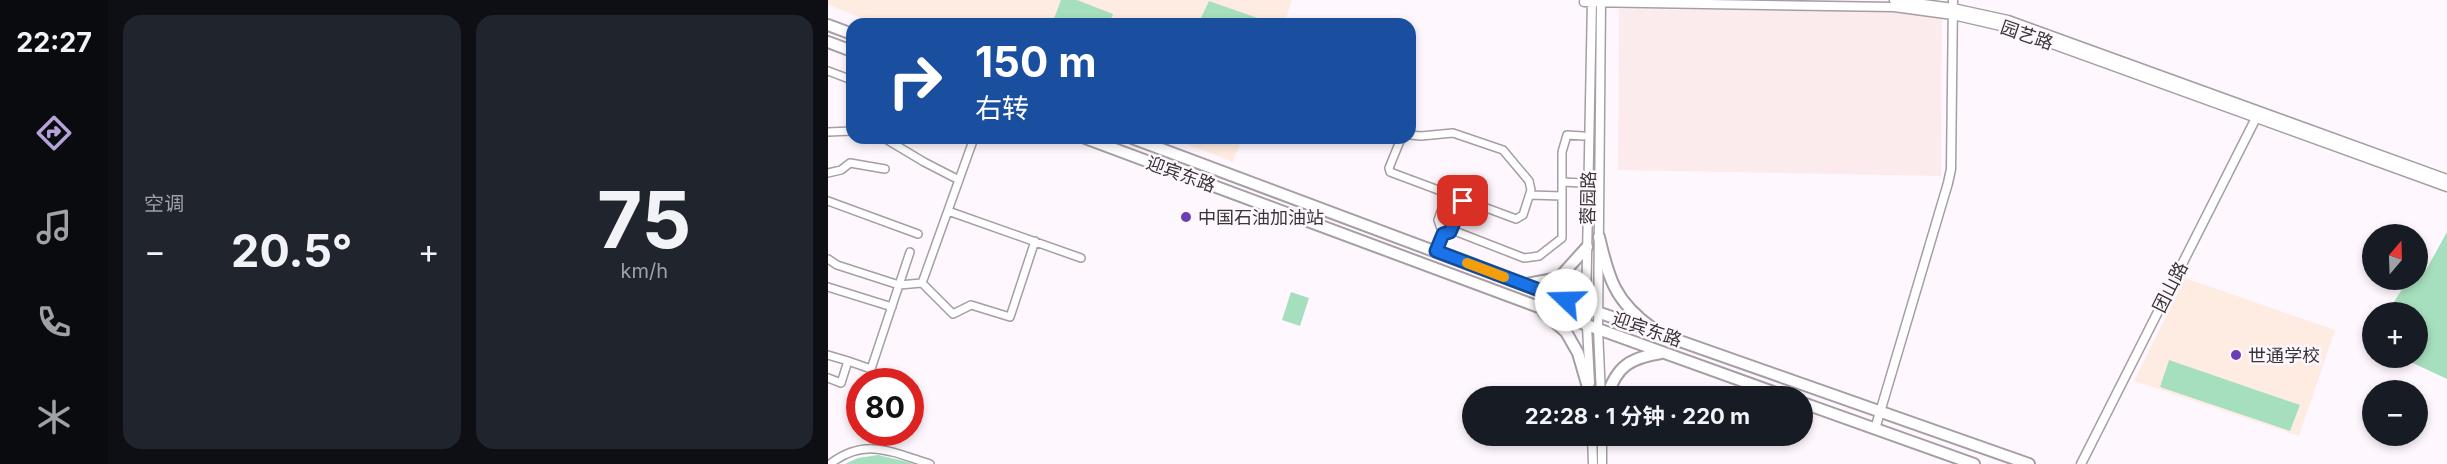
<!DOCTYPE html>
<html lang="zh">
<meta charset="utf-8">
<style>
:root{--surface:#171b24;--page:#20242c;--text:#f1f3f6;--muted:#9ea1a6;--accent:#b5a2d9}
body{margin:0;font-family:Inter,"Noto Sans SC",sans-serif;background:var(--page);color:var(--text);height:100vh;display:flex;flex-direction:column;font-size:22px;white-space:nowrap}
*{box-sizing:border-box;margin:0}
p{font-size:20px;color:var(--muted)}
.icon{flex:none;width:33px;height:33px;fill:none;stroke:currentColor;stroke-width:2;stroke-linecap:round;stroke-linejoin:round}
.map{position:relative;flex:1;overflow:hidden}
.panel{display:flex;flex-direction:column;gap:15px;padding:15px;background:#0d0f14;width:720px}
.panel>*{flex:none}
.top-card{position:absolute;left:18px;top:18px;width:570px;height:126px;border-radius:18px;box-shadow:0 3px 9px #0003;background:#1a4fa0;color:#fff;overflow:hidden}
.needle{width:39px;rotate:19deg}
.buttons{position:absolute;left:1534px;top:224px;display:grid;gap:12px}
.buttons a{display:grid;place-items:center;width:66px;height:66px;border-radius:50%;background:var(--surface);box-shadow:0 3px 9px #0003;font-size:30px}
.speed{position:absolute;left:18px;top:368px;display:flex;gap:12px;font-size:30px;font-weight:700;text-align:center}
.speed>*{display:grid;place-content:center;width:78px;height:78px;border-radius:50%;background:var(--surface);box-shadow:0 3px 9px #0003;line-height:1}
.speed .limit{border:9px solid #d22;background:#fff;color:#111}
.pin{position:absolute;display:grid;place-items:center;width:51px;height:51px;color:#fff;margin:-26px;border-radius:12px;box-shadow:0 3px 9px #0006}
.me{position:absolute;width:66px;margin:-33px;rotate:291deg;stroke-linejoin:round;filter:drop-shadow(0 0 4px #0008)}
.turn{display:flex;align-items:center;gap:21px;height:126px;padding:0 30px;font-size:27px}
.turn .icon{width:78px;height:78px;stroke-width:2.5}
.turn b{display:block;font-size:42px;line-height:51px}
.big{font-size:45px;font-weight:700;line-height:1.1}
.panel .card{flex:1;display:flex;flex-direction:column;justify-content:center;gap:9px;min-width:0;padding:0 21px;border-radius:18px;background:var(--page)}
.panel .dial{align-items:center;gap:0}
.dial b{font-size:78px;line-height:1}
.heat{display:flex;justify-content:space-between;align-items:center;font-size:33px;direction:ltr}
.panel .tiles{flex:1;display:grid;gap:15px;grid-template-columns:repeat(2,1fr)}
.trip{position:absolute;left:634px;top:386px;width:351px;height:60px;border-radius:30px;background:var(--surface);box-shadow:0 3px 9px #0003;font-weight:700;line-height:60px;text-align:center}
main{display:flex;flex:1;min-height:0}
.tab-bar{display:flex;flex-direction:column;width:108px;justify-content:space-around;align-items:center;background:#090b0e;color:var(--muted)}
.tab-bar .icon{width:42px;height:42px}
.tab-bar .on{color:var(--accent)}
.tab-bar b{font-size:27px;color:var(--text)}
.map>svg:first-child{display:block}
.industrial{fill:#fcebec}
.education{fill:#feece2}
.green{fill:#a6dfbe}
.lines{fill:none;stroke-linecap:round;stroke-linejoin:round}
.minor-casing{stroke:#a69da5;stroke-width:10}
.tertiary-casing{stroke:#a69da5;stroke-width:11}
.trunk-casing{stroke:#a69da5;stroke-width:14}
.minor{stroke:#fff;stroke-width:7}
.tertiary{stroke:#fff;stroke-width:8}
.trunk{stroke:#fff;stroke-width:10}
.route-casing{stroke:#114b97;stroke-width:15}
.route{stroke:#1a73e8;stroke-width:10}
.slow{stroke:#f59e0b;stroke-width:10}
.poi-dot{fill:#6b3eb5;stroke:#fff7fe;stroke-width:2}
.labels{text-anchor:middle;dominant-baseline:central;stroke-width:5;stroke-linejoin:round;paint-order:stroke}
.street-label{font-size:18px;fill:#393639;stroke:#fff7fe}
.poi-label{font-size:18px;fill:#393639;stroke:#fff7fe;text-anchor:start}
</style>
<main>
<nav class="tab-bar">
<b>22:27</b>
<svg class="icon on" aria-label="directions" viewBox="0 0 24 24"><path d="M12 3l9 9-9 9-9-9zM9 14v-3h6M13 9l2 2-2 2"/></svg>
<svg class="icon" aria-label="music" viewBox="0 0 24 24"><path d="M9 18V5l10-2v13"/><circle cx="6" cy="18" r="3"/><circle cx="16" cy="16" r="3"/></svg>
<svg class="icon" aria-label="phone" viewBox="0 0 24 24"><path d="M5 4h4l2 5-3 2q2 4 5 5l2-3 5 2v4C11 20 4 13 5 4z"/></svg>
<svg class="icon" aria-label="climate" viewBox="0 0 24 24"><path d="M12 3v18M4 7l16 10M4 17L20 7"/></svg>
</nav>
<section class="panel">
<div class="tiles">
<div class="card"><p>空调</p>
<div class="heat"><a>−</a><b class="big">20.5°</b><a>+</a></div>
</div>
<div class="card dial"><b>75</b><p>km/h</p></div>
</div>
</section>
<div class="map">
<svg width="1619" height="464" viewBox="0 0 1619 464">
<rect width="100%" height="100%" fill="#fff7fe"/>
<!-- industrial -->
<path class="industrial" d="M791,9L1061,12L1114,18L1113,176L790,170Z"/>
<!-- education -->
<path class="education" d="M0,0H464L456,24H49L0,5Z
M343,138H414L405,162Z
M1357,278L1507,330L1471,436L1306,381Z"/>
<!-- green -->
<path class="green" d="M233,0H249L285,14L281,24H224Z
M381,1L438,21V24H370Z
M1619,232V379L1572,357H1590V312H1561C1568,299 1575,282 1590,279V276L1598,270Z
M463,292L481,298L472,326L454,320Z
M1341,360L1472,405L1462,431L1332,387Z
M50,455L80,462L85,464H17L30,458Z"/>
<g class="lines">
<!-- minor casing -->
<g class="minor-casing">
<path id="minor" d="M0,71L24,80
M0,132L24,131
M56,138L96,162L131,180
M575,138L572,141L561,168L562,172L688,219L695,215L703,190L701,181L675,150L625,133L593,136L582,135
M0,173L13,170L22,163L57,169
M734,182L755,183
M619,195L610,220L615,234L622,232L635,201
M702,195L734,196
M0,201L90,234
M120,211L253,258
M624,230L696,258L711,256L734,238V152L739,135L755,136
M608,251L615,234
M0,259L9,265L71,285L94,283L146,138
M94,283L125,314L143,305L182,317L207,241
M0,287L64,307
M0,355L20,361
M0,378L13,383L20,361L43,369L82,252
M2,464C37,437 64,452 102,464"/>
</g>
<!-- tertiary casing -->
<g class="tertiary-casing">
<path id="tertiary" d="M773,0L770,329L773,396
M1066,0L1125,8L1180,20L1619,179
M756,2L1066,7L1125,15L1177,27L1619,187
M762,383L758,308L764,0
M1047,429L1120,183L1123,169L1125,0
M764,435L765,464
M774,435V464
M1253,464L1430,114"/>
</g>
<!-- trunk casing -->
<g class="trunk-casing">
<path id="trunk" d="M0,25L24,34
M0,42L24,51
M257,138L759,325L956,396
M304,138L758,308L1201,464
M771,237C781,280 787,301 824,328
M699,284L731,278L759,247
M716,313L738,332L750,353L762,394
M779,396C789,366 802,358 833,353
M975,403L1146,464"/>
</g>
<!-- minor -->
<use href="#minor" class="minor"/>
<!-- tertiary -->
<use href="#tertiary" class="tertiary"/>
<!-- trunk -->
<use href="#trunk" class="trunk"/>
</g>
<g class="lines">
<!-- route casing -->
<g class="route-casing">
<path id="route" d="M635,201L622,232L615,234L608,251L738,300"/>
</g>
<!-- route -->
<use href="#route" class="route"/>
<!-- slow -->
<path class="slow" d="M639,263L676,277"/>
</g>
<!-- markers -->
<g class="poi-dot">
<circle cx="358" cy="217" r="6"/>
<circle cx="1408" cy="355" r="6"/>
</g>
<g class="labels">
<!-- street labels -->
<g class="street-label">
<text transform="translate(1199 35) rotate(19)">园艺路</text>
<text transform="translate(353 174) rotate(20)">迎宾东路</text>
<text transform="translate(760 198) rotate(-89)">蓉园路</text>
<text transform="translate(1342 287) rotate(-63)">团山路</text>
<text transform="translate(819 329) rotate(19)">迎宾东路</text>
</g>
<!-- poi labels -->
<g class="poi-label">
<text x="370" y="217">中国石油加油站</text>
<text x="1420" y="355">世通学校</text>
</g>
</g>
</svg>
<div class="buttons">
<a><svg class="needle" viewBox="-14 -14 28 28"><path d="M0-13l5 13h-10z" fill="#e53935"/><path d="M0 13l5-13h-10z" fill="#9ea1a6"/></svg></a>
<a>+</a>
<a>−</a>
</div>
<div class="speed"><div class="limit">80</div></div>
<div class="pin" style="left:635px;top:201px;background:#d93025"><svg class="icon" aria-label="arrive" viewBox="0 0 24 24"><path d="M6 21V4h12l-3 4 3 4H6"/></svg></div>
<svg class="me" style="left:738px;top:300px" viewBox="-20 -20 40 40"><circle r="19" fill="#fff"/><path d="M0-13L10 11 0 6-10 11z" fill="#1a73e8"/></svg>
<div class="trip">22:28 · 1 分钟 · 220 m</div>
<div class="top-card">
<div class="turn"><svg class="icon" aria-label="right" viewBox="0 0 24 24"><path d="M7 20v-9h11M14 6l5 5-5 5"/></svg><div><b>150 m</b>右转</div></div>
</div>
</div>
</main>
